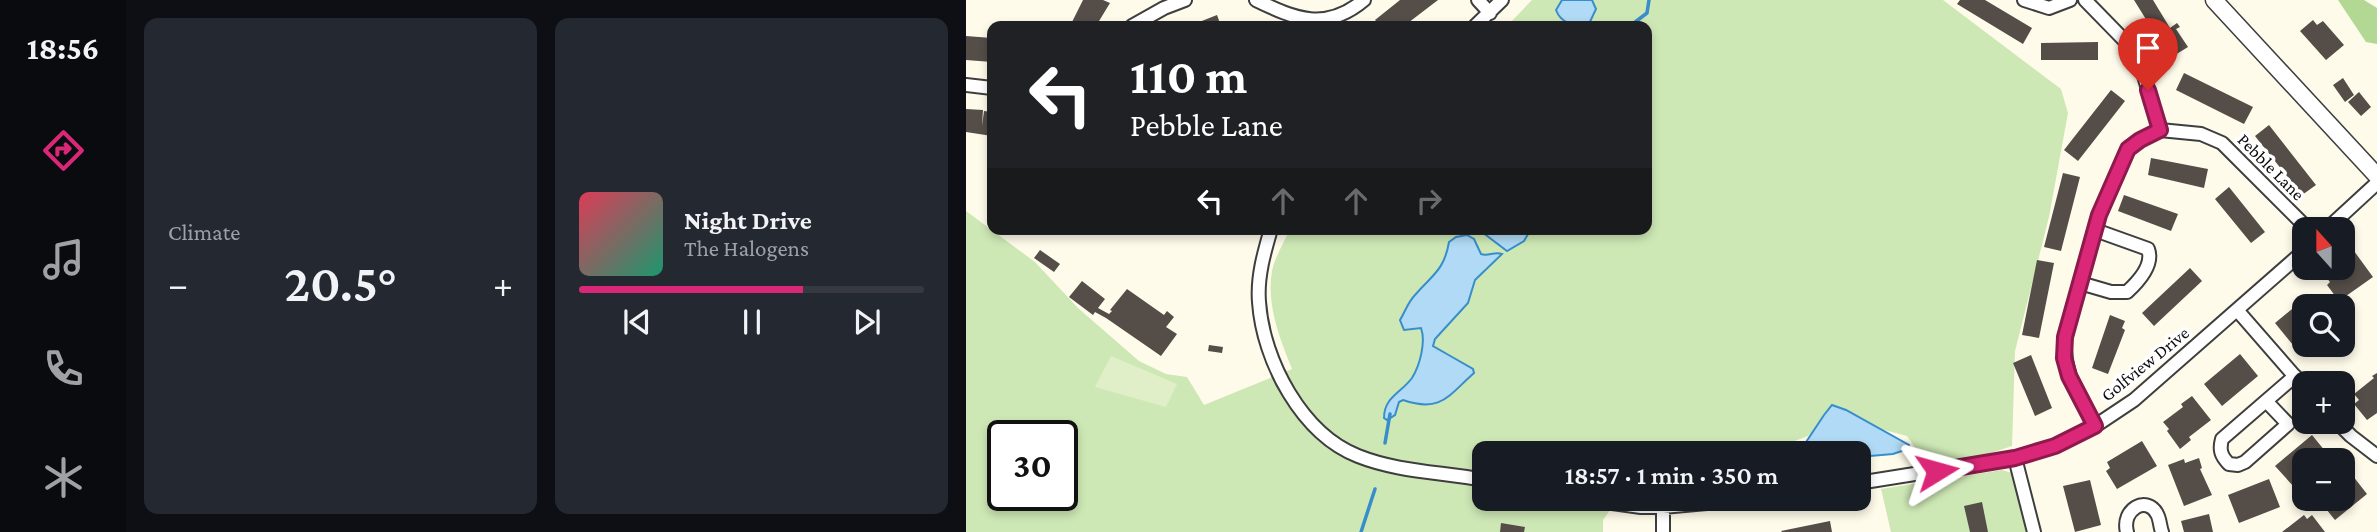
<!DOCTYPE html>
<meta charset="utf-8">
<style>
:root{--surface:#171b24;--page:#242831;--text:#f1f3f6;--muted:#9ea1a6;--line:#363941;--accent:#db2777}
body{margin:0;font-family:"Crimson Pro",serif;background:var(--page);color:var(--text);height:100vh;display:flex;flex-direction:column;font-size:26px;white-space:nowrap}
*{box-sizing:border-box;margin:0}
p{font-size:23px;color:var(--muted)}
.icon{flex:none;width:38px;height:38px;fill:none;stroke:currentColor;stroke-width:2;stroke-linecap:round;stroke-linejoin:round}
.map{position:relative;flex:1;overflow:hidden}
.details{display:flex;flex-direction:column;gap:18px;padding:18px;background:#0d0f14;width:840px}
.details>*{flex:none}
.guide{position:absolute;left:21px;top:21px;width:665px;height:214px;border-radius:14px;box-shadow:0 4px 10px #0003;background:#202124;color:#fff;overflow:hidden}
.needle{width:46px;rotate:339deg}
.tools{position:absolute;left:1326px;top:217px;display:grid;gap:14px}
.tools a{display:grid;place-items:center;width:63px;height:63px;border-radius:14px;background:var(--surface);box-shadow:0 4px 10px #0003;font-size:35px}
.speed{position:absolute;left:21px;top:420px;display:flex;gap:14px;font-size:35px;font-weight:700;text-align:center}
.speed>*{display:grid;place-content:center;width:91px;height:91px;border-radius:50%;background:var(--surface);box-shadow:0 4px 10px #0003;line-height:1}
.speed .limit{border:4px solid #111;border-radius:10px;background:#fff;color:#111}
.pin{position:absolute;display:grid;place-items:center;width:60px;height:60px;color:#fff;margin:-72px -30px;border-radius:50% 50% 50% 0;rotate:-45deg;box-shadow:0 0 7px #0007}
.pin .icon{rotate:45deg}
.me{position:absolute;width:77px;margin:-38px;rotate:82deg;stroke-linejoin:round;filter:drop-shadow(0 0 5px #0008)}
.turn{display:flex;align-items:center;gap:24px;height:147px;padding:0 28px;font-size:32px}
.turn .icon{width:91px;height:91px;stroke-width:2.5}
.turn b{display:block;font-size:49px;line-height:60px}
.lanes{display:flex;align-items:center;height:66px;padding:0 28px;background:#0003;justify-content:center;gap:35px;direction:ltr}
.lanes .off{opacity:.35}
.big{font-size:52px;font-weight:600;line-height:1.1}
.details .card{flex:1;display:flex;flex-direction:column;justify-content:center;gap:10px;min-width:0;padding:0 24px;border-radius:14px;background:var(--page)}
.song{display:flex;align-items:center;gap:21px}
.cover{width:84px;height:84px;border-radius:10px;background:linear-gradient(135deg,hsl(350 70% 55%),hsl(160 70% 35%))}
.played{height:7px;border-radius:4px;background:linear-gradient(90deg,var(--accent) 65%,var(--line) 65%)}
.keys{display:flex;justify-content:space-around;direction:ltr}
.heat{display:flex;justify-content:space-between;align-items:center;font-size:38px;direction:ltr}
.details .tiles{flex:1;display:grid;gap:18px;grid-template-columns:repeat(2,1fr)}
.trip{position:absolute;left:506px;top:441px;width:399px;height:70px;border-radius:14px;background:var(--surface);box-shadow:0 4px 10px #0003;font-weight:600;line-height:70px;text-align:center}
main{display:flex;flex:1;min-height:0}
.dock{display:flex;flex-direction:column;width:126px;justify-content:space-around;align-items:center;background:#090b0e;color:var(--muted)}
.dock .icon{width:49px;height:49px}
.dock .current{color:var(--accent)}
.dock b{font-size:32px;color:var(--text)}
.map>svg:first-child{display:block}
.green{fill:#cee8b5;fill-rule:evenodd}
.forest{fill:#b2d894}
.pitch{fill:#e0efc7}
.water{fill:#b0daf5;stroke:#388dcb;stroke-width:2}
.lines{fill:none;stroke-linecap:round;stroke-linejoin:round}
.stream{stroke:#388dcb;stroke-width:3.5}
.building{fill:#544d48}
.minor-casing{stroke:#3e3e3e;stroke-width:16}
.tertiary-casing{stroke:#3e3e3e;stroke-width:19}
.minor{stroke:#fff;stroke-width:12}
.tertiary{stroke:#fff;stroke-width:16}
.route-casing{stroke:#8e194d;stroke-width:18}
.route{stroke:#db2777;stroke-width:12}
.labels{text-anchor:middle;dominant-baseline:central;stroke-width:7;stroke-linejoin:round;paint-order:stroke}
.street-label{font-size:18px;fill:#0b0b0b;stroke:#fff}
</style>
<main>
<nav class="dock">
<b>18:56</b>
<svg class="icon current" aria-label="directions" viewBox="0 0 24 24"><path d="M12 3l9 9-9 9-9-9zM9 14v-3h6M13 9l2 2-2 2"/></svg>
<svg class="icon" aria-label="music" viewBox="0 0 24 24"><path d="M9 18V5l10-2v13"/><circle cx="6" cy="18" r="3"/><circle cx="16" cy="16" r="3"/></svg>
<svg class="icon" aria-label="phone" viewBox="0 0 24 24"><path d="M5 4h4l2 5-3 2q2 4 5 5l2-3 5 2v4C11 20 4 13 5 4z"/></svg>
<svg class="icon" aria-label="climate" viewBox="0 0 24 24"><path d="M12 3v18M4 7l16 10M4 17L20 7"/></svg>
</nav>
<section class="details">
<div class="tiles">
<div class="card"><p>Climate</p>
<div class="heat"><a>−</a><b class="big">20.5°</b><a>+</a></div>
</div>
<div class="card">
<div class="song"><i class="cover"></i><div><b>Night Drive</b><p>The Halogens</p></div></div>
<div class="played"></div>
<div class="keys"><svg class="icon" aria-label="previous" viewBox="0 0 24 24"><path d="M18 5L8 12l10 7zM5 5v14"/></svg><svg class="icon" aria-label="pause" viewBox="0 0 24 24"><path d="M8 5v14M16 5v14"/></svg><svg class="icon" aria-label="next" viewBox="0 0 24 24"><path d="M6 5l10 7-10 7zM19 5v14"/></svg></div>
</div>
</div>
</section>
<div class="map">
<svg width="1411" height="532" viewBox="0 0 1411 532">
<rect width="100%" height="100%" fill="#fffbea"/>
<!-- green -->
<path class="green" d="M566,0H977L1095,89L1102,113L1083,217L1049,351L1046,446L1007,459L960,463L941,436L899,425L869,410L842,436L801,451L782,453H518V499H652L637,520V532H0V211L69,262L112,308L173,361L200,374L221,377L238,405L326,369C314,339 300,305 306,271C309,257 318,242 324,229H681V26H541ZM37,436H96V495H37Z
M1036,470L1046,473L1061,532H925L915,489Z"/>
<!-- forest -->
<path class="forest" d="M1372,0H1398L1411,8V44L1400,42Z"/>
<!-- pitch -->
<path class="pitch" d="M145,356L211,384L200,407L129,387Z"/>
<!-- water -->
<path class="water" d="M596,0H626L630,9L622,26C609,26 595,24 590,10Z
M512,229H565L558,241L541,251Z
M501,235L508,239L515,254C522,257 528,251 536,254L509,280L502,303L469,339L467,346C481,354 493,361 507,369L508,373C482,396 475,413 437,400L433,402L429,415L421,420L418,418C418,397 435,393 446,378C454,365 460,342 455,328L438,330L434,320C439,312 442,302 449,295C466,275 478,271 483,242L490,237Z
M866,405L880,410L943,445L942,449L927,454L893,457L892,453H821L834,451L858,415Z"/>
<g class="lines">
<!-- stream -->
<path class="stream" d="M664,26L681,13L683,0
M419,443L424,414
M395,532L409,489"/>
</g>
<!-- building -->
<path class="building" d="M117,0H137L144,3L130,26H104Z
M434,0H472L438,26H414L409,20Z
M994,0H1019L1066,28L1057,44L991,4Z
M1168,0H1187L1204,28L1211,23L1214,27L1210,29L1222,47L1204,58Z
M251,15L255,26H223Z
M1347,20L1351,25L1357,21L1378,45L1360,60L1334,31Z
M0,36L26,38V62L0,60Z
M1132,42V60H1075V43Z
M1218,73L1287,107L1278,124L1210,90Z
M1377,78L1388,95L1379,102L1367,85Z
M1145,90L1159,101L1112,161L1098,150Z
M1393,92L1405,107L1395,116L1382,102Z
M0,109L17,110L16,126L18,111L26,112V136L0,132Z
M1303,125L1350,185L1336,195L1289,136Z
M1185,158L1242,169L1238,188L1182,175Z
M1097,173L1114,177L1095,251L1078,247Z
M1263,187L1299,232L1285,243L1249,199Z
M1158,195L1212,214L1205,231L1152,211Z
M74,250L94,264L88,272L68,258Z
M1388,251L1407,277L1373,301L1361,285L1364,282L1359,276L1370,268H1377L1380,261L1377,258Z
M1071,260L1088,263L1073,338L1056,335Z
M1224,268L1236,281L1188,326L1176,313Z
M116,281L139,299L132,308L143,314L146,311L144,310L161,289L198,315L201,311L208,317L200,327L211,334L195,356L140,318L129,312L127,315L103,297Z
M1337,300L1340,304L1345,300L1350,306H1339V336L1327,345L1309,323Z
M1144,315L1159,321L1156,328L1159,330L1142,374L1126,368Z
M243,345L257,347L256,353L242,351Z
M1274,354L1292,376L1256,406L1238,384Z
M1065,355L1086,408L1069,416L1047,363Z
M1411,373V413L1401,420L1388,404L1393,400L1388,394L1408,378L1406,376Z
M1226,396L1245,420L1223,437L1225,440L1214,449L1201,431L1203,429L1197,422L1217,407L1215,404Z
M1346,435L1364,457L1360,460H1339V478L1328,487L1309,466Z
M1176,441L1191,466L1151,489L1140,471L1144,468L1141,462Z
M1233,458L1236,468L1234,469L1246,495L1218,506L1202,465L1218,459L1219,463Z
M1383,471L1401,494L1369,520L1352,499H1377V475Z
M1303,479L1314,507L1273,523L1262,495Z
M1124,480L1135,525L1109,532L1097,486Z
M1016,502L1022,532H1004L998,506Z
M1243,514L1247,532H1218L1215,521Z
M1338,515L1341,519L1346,515L1359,532H1316Z
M864,521L866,532H816L815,531Z
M535,523L559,527L558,532H534Z"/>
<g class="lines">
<!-- minor casing -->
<g class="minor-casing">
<path id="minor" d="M290,0C329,19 360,32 398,0
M512,0L524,13
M1058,0L1083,8L1104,0
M1119,0L1161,43L1176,69L1194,130
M166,26L198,8L219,0
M509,26L536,0
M0,85L26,88
M305,229C298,253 291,277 293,302C297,361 336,434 392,456C432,472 476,472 518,480
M1361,229L1411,183
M1114,283L1145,292H1161C1172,282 1188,265 1182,249L1129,230
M1271,310L1339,388
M1300,401L1322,424L1279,462L1272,465L1263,464C1255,456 1253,450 1256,439L1329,376
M1371,422L1385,436L1411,456
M1129,426C1112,393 1097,375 1099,337L1133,215L1162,149L1174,140L1194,130L1235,134L1256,143L1342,229
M1049,458L1068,532
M892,483L1049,458L1089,446L1129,426L1168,400L1339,250
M617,499L675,507H697L785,499
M697,532V507
M1161,532C1155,509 1181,495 1191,514C1194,519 1194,527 1196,532"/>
</g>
<!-- tertiary casing -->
<g class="tertiary-casing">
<path id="tertiary" d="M1248,0L1411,176"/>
</g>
<!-- minor -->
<use href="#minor" class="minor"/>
<!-- tertiary -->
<use href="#tertiary" class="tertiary"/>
</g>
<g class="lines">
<!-- route casing -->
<g class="route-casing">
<path id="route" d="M971,471L1049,458L1089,446L1129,426L1103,376L1098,358L1099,337L1133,215L1162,149L1174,140L1194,130L1182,90"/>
</g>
<!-- route -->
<use href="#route" class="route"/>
</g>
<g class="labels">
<!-- street labels -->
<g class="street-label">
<text transform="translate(1305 167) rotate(45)">Pebble Lane</text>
<text transform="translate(1179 364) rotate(-39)">Golfview Drive</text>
</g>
</g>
</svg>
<div class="tools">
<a><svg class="needle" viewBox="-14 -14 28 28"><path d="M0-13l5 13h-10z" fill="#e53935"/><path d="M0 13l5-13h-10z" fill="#9ea1a6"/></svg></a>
<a><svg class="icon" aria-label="search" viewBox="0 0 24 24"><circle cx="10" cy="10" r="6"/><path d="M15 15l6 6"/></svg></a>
<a>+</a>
<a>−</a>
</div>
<div class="speed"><div class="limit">30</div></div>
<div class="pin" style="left:1182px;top:90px;background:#d93025"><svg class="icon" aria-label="arrive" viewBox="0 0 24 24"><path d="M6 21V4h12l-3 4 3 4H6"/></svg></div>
<svg class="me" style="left:971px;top:471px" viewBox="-20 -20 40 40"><path d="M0-17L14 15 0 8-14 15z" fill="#db2777" stroke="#fff" stroke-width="4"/></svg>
<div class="trip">18:57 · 1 min · 350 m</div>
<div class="guide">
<div class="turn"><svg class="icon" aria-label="left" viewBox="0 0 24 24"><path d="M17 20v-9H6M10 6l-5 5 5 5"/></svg><div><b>110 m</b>Pebble Lane</div></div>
<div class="lanes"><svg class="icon" aria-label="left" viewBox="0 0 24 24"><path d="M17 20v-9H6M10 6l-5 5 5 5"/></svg><svg class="icon off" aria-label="ahead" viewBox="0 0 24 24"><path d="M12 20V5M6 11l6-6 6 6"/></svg><svg class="icon off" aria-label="ahead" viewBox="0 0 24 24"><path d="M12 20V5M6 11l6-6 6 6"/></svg><svg class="icon off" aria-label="right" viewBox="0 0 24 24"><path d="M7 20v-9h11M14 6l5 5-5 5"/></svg></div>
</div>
</div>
</main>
